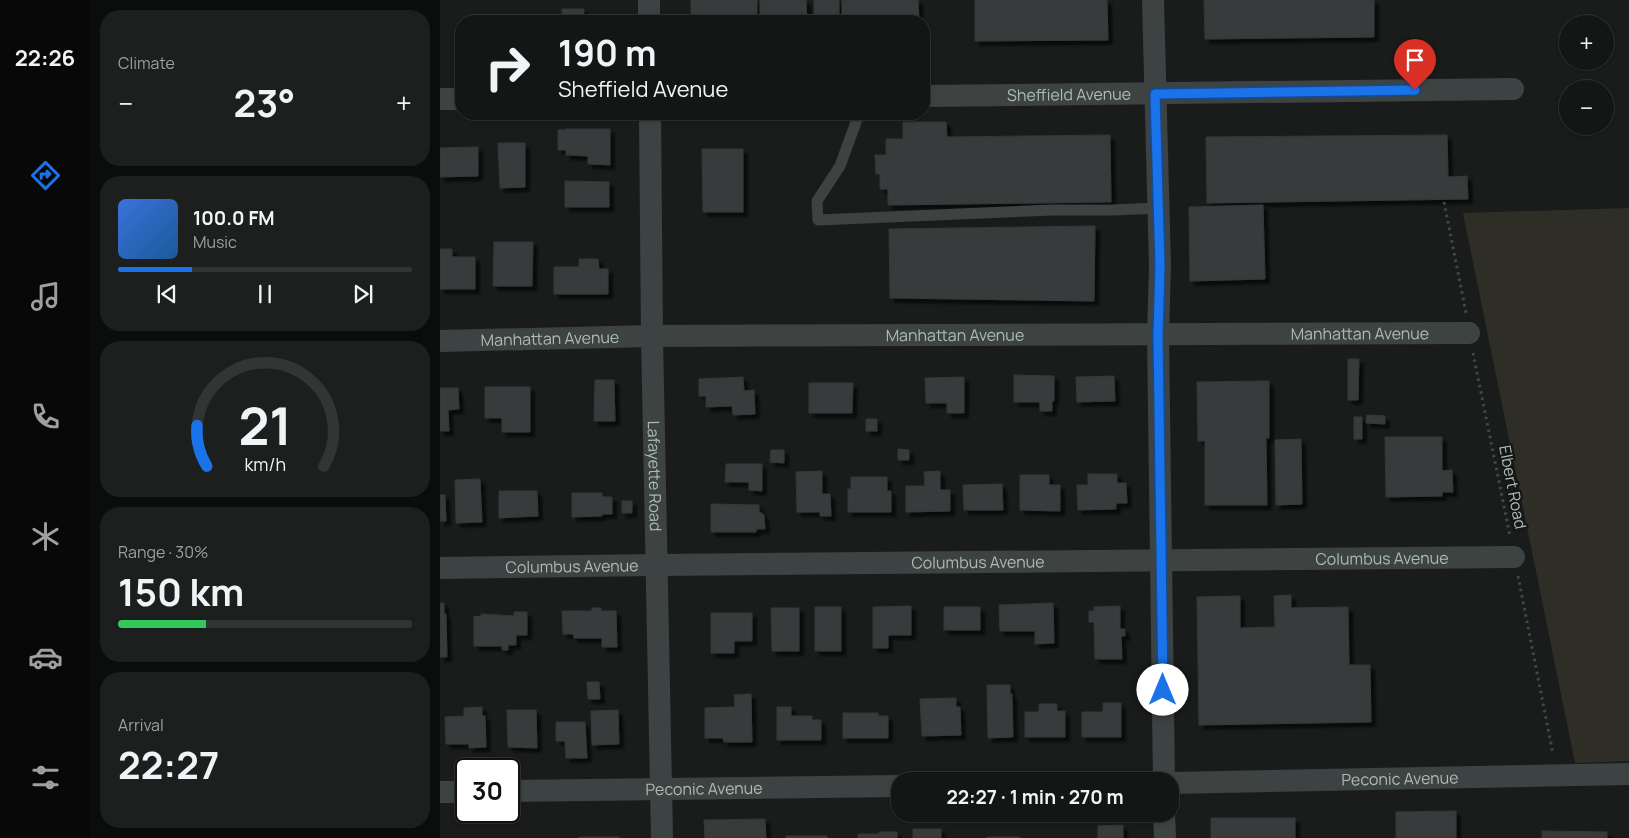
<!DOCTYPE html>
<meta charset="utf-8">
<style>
:root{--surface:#141515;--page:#1d1e1e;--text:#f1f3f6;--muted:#9d9fa0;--line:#333434;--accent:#1a73e8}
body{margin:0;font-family:Manrope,sans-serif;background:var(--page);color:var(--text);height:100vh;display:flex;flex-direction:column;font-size:19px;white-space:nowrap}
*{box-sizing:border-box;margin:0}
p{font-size:16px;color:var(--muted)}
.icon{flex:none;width:28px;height:28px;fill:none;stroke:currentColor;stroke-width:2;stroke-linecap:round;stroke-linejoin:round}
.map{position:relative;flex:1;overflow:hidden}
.sheet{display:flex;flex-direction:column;gap:10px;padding:10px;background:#0b0c0c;width:350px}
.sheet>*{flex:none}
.banner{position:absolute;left:15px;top:15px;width:475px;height:105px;border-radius:20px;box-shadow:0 1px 4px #0004,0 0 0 1px var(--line);background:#141515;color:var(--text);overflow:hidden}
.fabs{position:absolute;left:1119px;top:15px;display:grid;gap:10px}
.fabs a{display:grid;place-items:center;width:55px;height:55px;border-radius:50%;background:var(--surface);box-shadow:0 1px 4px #0004,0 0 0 1px var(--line);font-size:25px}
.speed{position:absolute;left:15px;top:758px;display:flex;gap:10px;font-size:25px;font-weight:700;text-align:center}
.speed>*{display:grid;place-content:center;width:65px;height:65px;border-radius:50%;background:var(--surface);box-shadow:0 1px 4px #0004,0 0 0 1px var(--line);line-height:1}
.speed .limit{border:2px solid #111;border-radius:8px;background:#fff;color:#111}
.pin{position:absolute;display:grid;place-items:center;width:42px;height:42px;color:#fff;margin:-51px -21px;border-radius:50% 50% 50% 0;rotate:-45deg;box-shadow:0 0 5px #0007}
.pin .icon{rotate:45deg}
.me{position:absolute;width:55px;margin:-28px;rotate:0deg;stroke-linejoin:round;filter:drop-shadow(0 0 4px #0008)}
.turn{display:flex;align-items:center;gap:18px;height:105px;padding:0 20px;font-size:22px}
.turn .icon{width:65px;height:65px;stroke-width:2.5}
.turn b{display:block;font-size:35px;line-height:42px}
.big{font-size:38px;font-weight:700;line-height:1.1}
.sheet .tile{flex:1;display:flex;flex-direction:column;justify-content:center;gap:8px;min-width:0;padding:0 18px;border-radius:20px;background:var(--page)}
.sheet .dial{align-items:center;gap:0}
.dial svg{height:130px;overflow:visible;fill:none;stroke:var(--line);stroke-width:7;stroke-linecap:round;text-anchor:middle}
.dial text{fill:var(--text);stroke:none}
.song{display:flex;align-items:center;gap:15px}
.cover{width:60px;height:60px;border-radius:8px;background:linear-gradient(135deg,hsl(220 70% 55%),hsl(210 70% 35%))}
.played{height:5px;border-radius:2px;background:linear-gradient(90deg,var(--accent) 25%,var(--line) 25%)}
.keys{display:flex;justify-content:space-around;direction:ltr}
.heat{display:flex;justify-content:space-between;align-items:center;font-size:28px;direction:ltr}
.charge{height:8px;border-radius:4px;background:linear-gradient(90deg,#34c759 30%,var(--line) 0)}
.trip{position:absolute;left:451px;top:772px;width:288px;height:50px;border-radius:20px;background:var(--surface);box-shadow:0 1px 4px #0004,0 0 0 1px var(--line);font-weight:700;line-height:50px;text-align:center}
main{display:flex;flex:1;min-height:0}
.tab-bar{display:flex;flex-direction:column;width:90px;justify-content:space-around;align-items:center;background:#080808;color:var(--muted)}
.tab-bar .icon{width:35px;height:35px}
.tab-bar .current{color:var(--accent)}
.tab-bar b{font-size:22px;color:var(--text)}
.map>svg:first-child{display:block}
.green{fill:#2e2e26}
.building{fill:#373b3b;stroke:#343838;filter:url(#shadow)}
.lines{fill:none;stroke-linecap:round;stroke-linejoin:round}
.path{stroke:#414846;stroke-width:3;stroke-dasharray:2.5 4;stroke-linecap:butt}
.lane{stroke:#3d4342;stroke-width:11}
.street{stroke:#3d4342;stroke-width:22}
.route-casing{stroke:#114b97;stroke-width:12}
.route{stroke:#1a73e8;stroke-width:9}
.labels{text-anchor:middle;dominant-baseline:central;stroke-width:4.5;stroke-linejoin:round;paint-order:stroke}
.street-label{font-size:16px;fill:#aebab6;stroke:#151717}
</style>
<main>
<nav class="tab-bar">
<b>22:26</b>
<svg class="icon current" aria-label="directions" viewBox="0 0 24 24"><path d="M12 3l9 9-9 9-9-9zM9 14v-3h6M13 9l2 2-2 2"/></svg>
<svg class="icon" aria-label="music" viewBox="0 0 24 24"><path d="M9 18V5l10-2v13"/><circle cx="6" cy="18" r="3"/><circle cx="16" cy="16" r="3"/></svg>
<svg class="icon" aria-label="phone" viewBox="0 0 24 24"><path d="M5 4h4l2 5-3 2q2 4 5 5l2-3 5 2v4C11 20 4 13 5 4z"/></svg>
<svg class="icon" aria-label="climate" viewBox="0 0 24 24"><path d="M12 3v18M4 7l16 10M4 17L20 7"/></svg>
<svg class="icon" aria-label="car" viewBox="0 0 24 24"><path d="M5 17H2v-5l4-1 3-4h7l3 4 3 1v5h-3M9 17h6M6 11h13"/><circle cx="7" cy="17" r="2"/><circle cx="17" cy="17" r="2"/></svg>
<svg class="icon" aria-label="filters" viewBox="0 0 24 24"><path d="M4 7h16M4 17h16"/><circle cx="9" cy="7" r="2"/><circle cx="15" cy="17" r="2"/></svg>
</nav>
<section class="sheet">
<div class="tile"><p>Climate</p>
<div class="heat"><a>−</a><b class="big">23°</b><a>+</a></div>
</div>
<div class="tile">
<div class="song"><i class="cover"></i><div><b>100.0 FM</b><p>Music</p></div></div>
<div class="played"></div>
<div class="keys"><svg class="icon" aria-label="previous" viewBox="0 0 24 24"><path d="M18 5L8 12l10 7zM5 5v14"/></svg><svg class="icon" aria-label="pause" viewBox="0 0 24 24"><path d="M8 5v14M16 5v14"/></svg><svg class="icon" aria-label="next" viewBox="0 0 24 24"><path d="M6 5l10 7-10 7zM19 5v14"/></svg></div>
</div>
<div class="tile dial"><svg viewBox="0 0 100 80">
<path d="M14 69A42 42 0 1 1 86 69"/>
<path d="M14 69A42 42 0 0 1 8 44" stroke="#1a73e8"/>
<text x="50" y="56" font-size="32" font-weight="700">21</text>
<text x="50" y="72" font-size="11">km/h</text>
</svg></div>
<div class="tile"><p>Range · 30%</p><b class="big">150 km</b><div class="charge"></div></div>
<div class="tile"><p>Arrival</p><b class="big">22:27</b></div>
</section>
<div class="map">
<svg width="1189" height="838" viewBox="0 0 1189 838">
<defs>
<filter id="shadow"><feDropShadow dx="4.5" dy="4.5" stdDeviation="1" flood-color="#0009"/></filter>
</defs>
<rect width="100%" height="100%" fill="#1a1c1c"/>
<!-- green -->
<path class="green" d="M1189,208V761L1135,763L1023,213Z"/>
<!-- building -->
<path class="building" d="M251,0H317V21H251Z
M320,0H366L367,21H320Z
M374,0H399V21H374Z
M402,0H478L479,21H402Z
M535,0H667L668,40L535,41Z
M764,0H934V37L765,39Z
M122,9H144L143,21H163H122Z
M463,122H506L507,137L670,135L671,202L448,205V189H440V174H436L435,155H446V139H463Z
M126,129H170V165L148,164V156L126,155V150H118V130H126Z
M1007,135L1008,177L1027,176L1028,199L767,203L766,137Z
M58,143H85V187L60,188Z
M38,147V176L0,177V148Z
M262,149H303V212H263Z
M125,181L169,182V207H125Z
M823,205L825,279L750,281L749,207Z
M655,226L654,301L450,298L449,229Z
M54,242H93L92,286H53Z
M0,249H12V257H35V289H0Z
M139,259H158L159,269H168V294H114V267H139Z
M908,359H919L918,400H908Z
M574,375L614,376V401H612V411H600V402H574Z
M674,376L675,401L637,402L636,377Z
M303,377L304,391L314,390L315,414L293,415L292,406L266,407V396H259V379Z
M524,377V413H507V403H486L485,378Z
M155,380H174L175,421H154Z
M829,381V438H826L827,505H765V441H758L757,382Z
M369,383H413L412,413H369Z
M45,387H90V432H62V418H45Z
M0,388H18L19,409L8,410L9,431H0Z
M927,415L945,416V424L926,423Z
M914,417H922V439H914Z
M426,419H437V431H426Z
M945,437H1002V471L1012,470L1013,492H1002V496L946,497Z
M861,439L862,504L836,505L835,440Z
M458,449L469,450V460H458Z
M331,450H344V463L330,462Z
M286,464H322V491L309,490V482H285Z
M382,471V494H390L391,516H380V512H357L356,472Z
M500,471V490H510V511L466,512V486H485L484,472Z
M648,474H677V483H686L687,503H676V509L638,510L637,485H648Z
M580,475H609V485H620V511L580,510Z
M411,477H447V491H451V512H408V489H411Z
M40,479L42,522L16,523L15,480Z
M562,484L563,510H524L523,485Z
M59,491H97L98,516L59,518Z
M132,493H162V497H172V514H162V516L132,517Z
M0,495H5L6,521H0Z
M182,501H192V513H182Z
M271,504L319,505V511L324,515L325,529H316V532H271Z
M851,595V608L908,607L909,665H930L931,722L759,725L757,597L800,596V628L835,627L834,596Z
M0,603H4V614H6L7,657H0Z
M613,603L614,643L595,644V631H560L559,605Z
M471,606V635H448V648H433V607Z
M680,606V629H685V636H681L682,659H655L654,622H649V611H654V607Z
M375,607H401V651H375Z
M504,607H540V630H504Z
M152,608H161V611H176L177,647H162V638H134L133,634H123L122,611H152Z
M331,608H359V651H332Z
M74,612H87V635H76V645H68V650H62V646H34V616L41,617V614L74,616Z
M271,613H312V641H294V653H271Z
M147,682H159L160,699H148Z
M547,685H570V694H572L573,737L548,738Z
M311,694L312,742H284L283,738H265V708L295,707L294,695Z
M516,698V707H520L521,735L482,736L480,699Z
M663,703H681V737H642V712H663Z
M599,704H617V711H625V737H585V712H599Z
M42,707V716H45L46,747L29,748V744H6L5,717L24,716V708Z
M337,707H351V716H372V720H381V740H337Z
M67,710H96L97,748L68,747Z
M178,710L179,744L152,745L151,711Z
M403,713H438V716H448V738H403Z
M116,722H145L147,758H126L125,741H116Z
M1016,811V838H956V812Z
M771,818H855V838H771Z
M325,819L326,838H265L264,820Z
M683,825V838H658V826Z
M473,829H501V838H473Z
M1102,831L1167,832V838H1102Z
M439,832H457V838H418V834H439Z
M346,836H387V838H346Z
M139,837H179V838H139Z
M547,837H580V838H547Z"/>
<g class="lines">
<!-- path -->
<path class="path" d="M1004,202L1026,313
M1033,353L1070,536
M1078,576L1113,754"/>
<!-- lane -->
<path class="lane" d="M419,114L400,166L377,201L378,220L612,210H674L718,208"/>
<!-- street -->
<g class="street">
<path d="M209,0V21"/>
<path d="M713,0L720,266L718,335L724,781"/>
<path id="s1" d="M484,96L1073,89"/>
<path d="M0,99H21"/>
<path id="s2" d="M210,114L212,336L222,838"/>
<path id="s3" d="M0,341L212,336L1029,333"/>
<path id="s4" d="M0,568L216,565L1074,557"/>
<path id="s5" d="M730,783L1189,774"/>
<path id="s6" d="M69,791L460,786"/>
<path d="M0,792H26"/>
<path d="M724,814L725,838"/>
</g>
</g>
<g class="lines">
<!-- route casing -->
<g class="route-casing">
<path id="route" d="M723,690L718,335L720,266L715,94L975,90"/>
</g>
<!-- route -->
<use href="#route" class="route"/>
</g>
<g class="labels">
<!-- street labels -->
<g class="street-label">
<text stroke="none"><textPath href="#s1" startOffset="145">Sheffield Avenue</textPath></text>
<text stroke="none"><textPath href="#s3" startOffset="920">Manhattan Avenue</textPath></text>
<text stroke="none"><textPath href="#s3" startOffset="515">Manhattan Avenue</textPath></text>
<text stroke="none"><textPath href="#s3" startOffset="110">Manhattan Avenue</textPath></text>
<text stroke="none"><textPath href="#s2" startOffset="362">Lafayette Road</textPath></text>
<text transform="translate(1073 487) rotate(79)">Elbert Road</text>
<text stroke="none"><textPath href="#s4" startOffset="942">Columbus Avenue</textPath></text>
<text stroke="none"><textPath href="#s4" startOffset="538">Columbus Avenue</textPath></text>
<text stroke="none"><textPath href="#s4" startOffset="132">Columbus Avenue</textPath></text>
<text stroke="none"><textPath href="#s5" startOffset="230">Peconic Avenue</textPath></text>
<text stroke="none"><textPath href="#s6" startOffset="195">Peconic Avenue</textPath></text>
</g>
</g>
</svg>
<div class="fabs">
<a>+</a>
<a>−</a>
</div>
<div class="speed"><div class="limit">30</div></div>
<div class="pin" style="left:975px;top:90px;background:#d93025"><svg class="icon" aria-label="arrive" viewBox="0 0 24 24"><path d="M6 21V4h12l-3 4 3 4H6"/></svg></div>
<svg class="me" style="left:723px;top:690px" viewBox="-20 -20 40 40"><circle r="19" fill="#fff"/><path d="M0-13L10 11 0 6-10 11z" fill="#1a73e8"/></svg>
<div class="trip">22:27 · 1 min · 270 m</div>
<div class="banner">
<div class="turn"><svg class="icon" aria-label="right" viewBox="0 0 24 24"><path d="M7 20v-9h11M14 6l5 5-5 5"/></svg><div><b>190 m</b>Sheffield Avenue</div></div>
</div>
</div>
</main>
